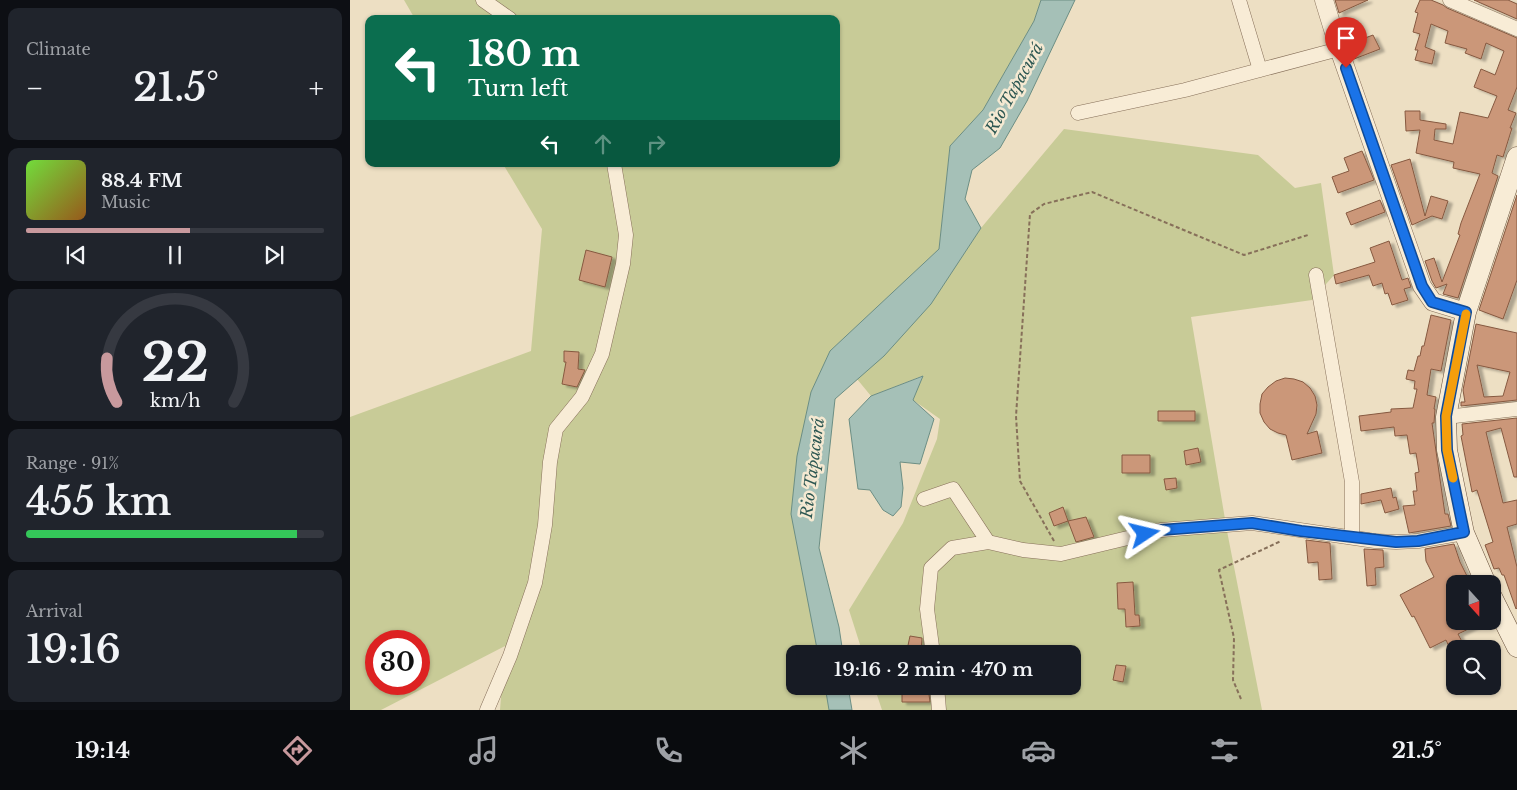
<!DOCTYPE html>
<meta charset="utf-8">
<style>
:root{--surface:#171b24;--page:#20242c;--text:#f1f3f6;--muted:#9ea1a6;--line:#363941;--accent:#c8999d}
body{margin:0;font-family:"Libre Baskerville",serif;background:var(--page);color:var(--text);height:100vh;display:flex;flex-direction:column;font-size:19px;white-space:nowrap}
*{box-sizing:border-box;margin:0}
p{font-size:16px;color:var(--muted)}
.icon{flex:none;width:28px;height:28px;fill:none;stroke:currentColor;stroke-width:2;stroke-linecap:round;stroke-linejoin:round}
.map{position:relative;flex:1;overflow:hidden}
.side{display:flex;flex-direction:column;gap:8px;padding:8px;background:#0d0f14;width:350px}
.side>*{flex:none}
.top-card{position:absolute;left:15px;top:15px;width:475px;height:152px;border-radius:10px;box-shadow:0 1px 4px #0004;background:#0b6e4f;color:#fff;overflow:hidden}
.needle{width:32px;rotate:159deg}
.fabs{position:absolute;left:1096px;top:575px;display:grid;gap:10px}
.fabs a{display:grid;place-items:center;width:55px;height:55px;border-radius:10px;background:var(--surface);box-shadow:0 1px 4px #0004;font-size:25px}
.speed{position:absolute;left:15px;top:630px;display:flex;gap:10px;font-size:25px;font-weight:700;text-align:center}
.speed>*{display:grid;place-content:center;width:65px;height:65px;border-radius:50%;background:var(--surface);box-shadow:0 1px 4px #0004;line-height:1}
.speed .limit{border:8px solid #d22;background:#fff;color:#111}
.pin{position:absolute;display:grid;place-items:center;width:42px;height:42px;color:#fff;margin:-51px -21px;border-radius:50% 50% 50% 0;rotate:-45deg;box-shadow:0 0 5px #0007}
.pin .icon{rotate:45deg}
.me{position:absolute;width:55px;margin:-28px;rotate:80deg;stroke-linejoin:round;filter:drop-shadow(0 0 4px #0008)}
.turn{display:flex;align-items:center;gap:18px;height:105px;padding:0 20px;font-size:22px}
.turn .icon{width:65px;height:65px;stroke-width:2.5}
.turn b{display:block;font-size:35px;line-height:42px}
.lanes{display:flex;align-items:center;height:48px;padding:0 20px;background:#0003;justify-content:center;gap:25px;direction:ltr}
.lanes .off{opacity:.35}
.big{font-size:38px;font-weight:600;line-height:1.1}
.side .widget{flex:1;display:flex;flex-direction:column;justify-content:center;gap:8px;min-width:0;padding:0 18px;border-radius:10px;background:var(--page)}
.side .dial{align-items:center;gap:0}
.dial svg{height:130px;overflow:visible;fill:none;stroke:var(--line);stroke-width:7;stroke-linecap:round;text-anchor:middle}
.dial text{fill:var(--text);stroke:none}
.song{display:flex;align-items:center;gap:15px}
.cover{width:60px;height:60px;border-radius:8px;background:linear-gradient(135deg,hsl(100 70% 55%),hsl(30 70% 35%))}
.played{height:5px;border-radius:2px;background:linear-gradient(90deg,var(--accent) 55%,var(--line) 55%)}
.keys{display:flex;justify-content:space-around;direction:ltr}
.heat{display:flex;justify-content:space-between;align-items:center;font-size:28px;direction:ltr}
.charge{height:8px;border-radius:4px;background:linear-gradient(90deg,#34c759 91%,var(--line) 0)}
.trip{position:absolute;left:436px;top:645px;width:295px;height:50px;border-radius:10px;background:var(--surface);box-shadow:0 1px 4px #0004;font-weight:600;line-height:50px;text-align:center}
.tabs{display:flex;height:80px;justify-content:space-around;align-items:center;background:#090b0e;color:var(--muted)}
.tabs .icon{width:35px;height:35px}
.tabs .active{color:var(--accent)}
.tabs b{font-size:22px;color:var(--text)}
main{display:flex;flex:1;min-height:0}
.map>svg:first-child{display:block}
.green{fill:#c8cb97;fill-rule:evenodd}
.water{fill:#a5c0b7;stroke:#6c8e84}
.building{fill:#cb9779;stroke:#865940;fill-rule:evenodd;filter:url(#shadow)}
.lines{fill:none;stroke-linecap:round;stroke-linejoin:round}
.minor-casing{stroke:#87705a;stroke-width:15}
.tertiary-casing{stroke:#87705a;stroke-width:19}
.secondary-casing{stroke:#69513d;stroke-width:21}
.path{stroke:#87705a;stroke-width:2;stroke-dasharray:4 2.5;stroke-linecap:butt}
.minor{stroke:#f8ecd6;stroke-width:14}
.tertiary{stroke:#f8ecd6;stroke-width:18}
.secondary{stroke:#f8ecd6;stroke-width:20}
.route-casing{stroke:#114b97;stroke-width:12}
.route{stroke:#1a73e8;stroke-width:9}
.slow{stroke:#f59e0b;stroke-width:9}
.labels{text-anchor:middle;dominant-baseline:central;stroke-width:5;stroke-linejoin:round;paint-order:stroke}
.water-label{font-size:16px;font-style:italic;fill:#2d5752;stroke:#f5e9d2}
</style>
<main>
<section class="side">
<div class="widget"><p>Climate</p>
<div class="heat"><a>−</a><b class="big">21.5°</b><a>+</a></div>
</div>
<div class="widget">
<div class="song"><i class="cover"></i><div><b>88.4 FM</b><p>Music</p></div></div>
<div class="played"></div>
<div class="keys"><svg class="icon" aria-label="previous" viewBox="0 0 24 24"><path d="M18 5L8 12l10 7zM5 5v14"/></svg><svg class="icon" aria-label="pause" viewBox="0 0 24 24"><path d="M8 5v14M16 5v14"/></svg><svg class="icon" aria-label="next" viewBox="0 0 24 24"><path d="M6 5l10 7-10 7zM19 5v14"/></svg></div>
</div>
<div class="widget dial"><svg viewBox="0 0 100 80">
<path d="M14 69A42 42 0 1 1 86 69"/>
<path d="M14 69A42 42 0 0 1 8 42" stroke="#c8999d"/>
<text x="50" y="56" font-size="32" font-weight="700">22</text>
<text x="50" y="72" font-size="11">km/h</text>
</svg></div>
<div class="widget"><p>Range · 91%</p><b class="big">455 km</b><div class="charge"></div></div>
<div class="widget"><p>Arrival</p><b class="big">19:16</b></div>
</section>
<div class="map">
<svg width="1167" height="710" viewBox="0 0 1167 710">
<defs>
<filter id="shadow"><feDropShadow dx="4.5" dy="2.5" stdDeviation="1" flood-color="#0004"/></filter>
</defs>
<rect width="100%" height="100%" fill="#eddfc3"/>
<!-- green -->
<path class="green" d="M54,0H691L684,21L633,110L600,146L589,249L481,351L461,392L469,654H445V686H475L480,710H150L155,646L31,710H0V417L181,351L192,229L153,164H486V19H65ZM26,641H69V684H26Z
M714,129L908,155L945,188L971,183L984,275L962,300L841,317L877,531L912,710H532L524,686H722V654H513L499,610L553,523L587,439L590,419L563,400L572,376L521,396L507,379L583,300L631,228Z"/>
<!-- water -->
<path class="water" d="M691,0H725L677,101L650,148L622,170L615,199L631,228L581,304L534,356L485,399L469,548L489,627L493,654H468L441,514L447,456L461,392L480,351L589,249L600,146L633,110L684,21Z
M573,376L563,400L584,419L570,464L550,462L553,488L551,507L543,516L533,510L520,490L508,489L499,419L521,396Z
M475,686H498L502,710H479Z"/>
<!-- building -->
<path class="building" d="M985,0H1018L989,13Z
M1070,0H1081L1093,5L1097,8L1167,38V87L1158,110L1166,113L1160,128H1162L1153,157L1147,155L1142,173L1148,176L1108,298L1093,294L1097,284L1086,288L1082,281L1075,261L1084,258L1092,282L1110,235L1108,234L1111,223L1130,174L1103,168L1104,162L1066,153L1070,130L1056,131L1055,111H1070V120L1096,124V129H1085L1084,140L1103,144L1110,112L1138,118L1147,96L1124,87L1131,69L1145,75L1154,51L1136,43L1131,59L1115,53L1117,49L1095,43L1098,31L1081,24L1075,47L1085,51L1082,64L1065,60L1068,50H1065L1070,34L1063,32L1068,13L1065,12Z
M1124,0H1158L1167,4V19Z
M1023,35L1030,49L1004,59L999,44Z
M1012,151L1024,180L988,193L982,177L999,171L994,158Z
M1060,159L1075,216L1081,196L1098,201L1092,219L1082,216L1062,225L1041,165Z
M1167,195V280L1153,319L1129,310Z
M1030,200L1035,212L1001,225L996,213Z
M1039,241L1052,280L1058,278L1061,287L1054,289L1058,300L1042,305L1038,293L1035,294L1032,283L1023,286L1019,275L986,284L984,275L1025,262L1020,248Z
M236,250L262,257L255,287L229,280Z
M1081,315L1101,320L1091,371L1081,369L1077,395L1086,397L1084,409H1085L1084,423H1082L1095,514H1098L1101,526L1059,533L1053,506L1065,505L1063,491H1067L1065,473L1069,472L1066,453L1060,454L1057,435L1045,436L1044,427L1011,431L1009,416L1041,412V409L1063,408L1067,389H1064L1065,381L1056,379L1058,370L1064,371L1068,356H1070L1072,346H1074Z
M1126,324L1167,333V400L1111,406V402H1115L1113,390ZM1127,365L1160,372L1153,396L1134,397Z
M214,351L229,352L228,369L235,370L227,387L212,384L216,362H214Z
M935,378L944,379L953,382L960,388L965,396L967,405L966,414L957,434L967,431L972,453L942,460L936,435L928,433L920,429L914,422L910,413V404L912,394L918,387L926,381Z
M808,411H845V421H808Z
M1167,418V477H1164L1151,428L1136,432L1153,503L1167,500V524L1157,527L1167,567V608L1166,609L1154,575H1152L1149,568L1144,569L1135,545L1143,542L1127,490L1122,492L1111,436L1113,435L1112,424Z
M848,448L851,462L836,465L834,451Z
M772,455H800V473H772Z
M826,478L827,488L816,490L814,479Z
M1041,488L1043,498L1046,497L1049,509L1035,513L1031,500L1011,504V494Z
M713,507L718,521L704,526L699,513Z
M736,517L744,537L726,542L718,521Z
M956,540L980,543L982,579L969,580L968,562L958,563Z
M1104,544L1110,562L1121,584H1105V621H1135L1108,634L1116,649H1100L1096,640L1080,648L1064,616L1062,617L1050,595L1084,577L1076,561L1075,549Z
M1014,549L1033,550L1034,567L1025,568L1026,585L1017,586Z
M783,582L785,615H789L790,626L776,627L775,609H768L767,583Z
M560,636L572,638L571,652L557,650Z
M766,665L776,666L773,682L763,680Z
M552,687H578L580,702H552Z"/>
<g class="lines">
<!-- minor casing -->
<g class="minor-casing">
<path id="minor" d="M133,0L160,19
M889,0L910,70
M1100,0L1167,29
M728,113L835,90L989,49
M966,275L1002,482V537
M1096,417L1167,409
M574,499L603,489L638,542L673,550L711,554L811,530L902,523L1025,541L1046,542L1068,541L1114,533
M583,654L577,609L581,568L602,548L638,542
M587,686L589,710
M137,710L160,656L185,583L195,525L200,462L206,429L232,397L252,354L273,264L276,235L264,164"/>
</g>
<!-- tertiary casing -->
<g class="tertiary-casing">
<path id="tertiary" d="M974,0L989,49L1072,286L1083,302L1116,312"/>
</g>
<!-- secondary casing -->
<g class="secondary-casing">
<path id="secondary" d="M1136,584L1114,533L1097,450L1096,417L1116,312L1167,157
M1142,597L1167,647"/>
</g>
<!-- path -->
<path class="path" d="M704,541L670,481L666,416L680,214L694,204L742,192L894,255L958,235
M891,699L883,680L884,638L869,570L931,541"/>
<!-- minor -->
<use href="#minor" class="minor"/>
<!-- tertiary -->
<use href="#tertiary" class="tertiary"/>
<!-- secondary -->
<use href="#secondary" class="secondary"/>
</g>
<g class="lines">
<!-- route casing -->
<g class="route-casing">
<path id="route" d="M795,534L811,530L902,523L951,531L1046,542L1068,541L1114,532L1097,450L1096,416L1116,312L1082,302L1072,286L996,68"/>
</g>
<!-- route -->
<use href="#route" class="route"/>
<!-- slow -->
<path class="slow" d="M1103,478L1097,450L1096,416L1116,314"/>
</g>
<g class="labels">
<!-- water labels -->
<g class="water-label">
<text transform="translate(664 88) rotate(-61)">Rio Tapacurá</text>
<text transform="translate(462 468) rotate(-83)">Rio Tapacurá</text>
</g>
</g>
</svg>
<div class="fabs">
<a><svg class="needle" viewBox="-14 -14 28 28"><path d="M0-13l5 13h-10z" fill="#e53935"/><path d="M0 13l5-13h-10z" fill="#9ea1a6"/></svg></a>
<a><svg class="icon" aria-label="search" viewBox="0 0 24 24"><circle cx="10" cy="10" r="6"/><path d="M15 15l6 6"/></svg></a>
</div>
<div class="speed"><div class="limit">30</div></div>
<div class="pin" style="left:996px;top:68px;background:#d93025"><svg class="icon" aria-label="arrive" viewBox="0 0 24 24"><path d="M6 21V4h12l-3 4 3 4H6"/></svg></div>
<svg class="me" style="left:795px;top:534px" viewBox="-20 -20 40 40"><path d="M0-17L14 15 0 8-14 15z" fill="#1a73e8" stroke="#fff" stroke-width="4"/></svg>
<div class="trip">19:16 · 2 min · 470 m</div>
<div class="top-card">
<div class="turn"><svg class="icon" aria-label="left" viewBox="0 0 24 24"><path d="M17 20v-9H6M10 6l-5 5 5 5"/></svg><div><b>180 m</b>Turn left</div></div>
<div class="lanes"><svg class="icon" aria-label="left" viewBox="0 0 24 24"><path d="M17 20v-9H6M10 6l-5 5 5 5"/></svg><svg class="icon off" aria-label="ahead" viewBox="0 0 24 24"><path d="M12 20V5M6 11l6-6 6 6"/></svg><svg class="icon off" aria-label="right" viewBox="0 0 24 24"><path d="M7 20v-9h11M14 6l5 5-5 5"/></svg></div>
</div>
</div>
</main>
<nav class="tabs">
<b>19:14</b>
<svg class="icon active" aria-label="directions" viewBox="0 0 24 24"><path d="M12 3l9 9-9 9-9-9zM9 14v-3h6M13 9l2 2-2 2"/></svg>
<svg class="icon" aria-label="music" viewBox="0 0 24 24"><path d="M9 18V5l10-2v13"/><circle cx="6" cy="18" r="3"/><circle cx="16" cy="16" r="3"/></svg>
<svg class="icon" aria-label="phone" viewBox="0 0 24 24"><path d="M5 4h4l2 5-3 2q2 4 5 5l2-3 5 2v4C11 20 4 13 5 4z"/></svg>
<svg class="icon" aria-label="climate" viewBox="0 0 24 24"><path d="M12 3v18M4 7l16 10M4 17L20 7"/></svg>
<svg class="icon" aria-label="car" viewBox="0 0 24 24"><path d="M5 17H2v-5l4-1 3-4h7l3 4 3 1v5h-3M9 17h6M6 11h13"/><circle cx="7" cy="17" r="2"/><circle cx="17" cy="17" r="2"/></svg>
<svg class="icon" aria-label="filters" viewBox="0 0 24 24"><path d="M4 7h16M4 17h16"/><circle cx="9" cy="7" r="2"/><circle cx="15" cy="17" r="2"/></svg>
<b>21.5°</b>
</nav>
